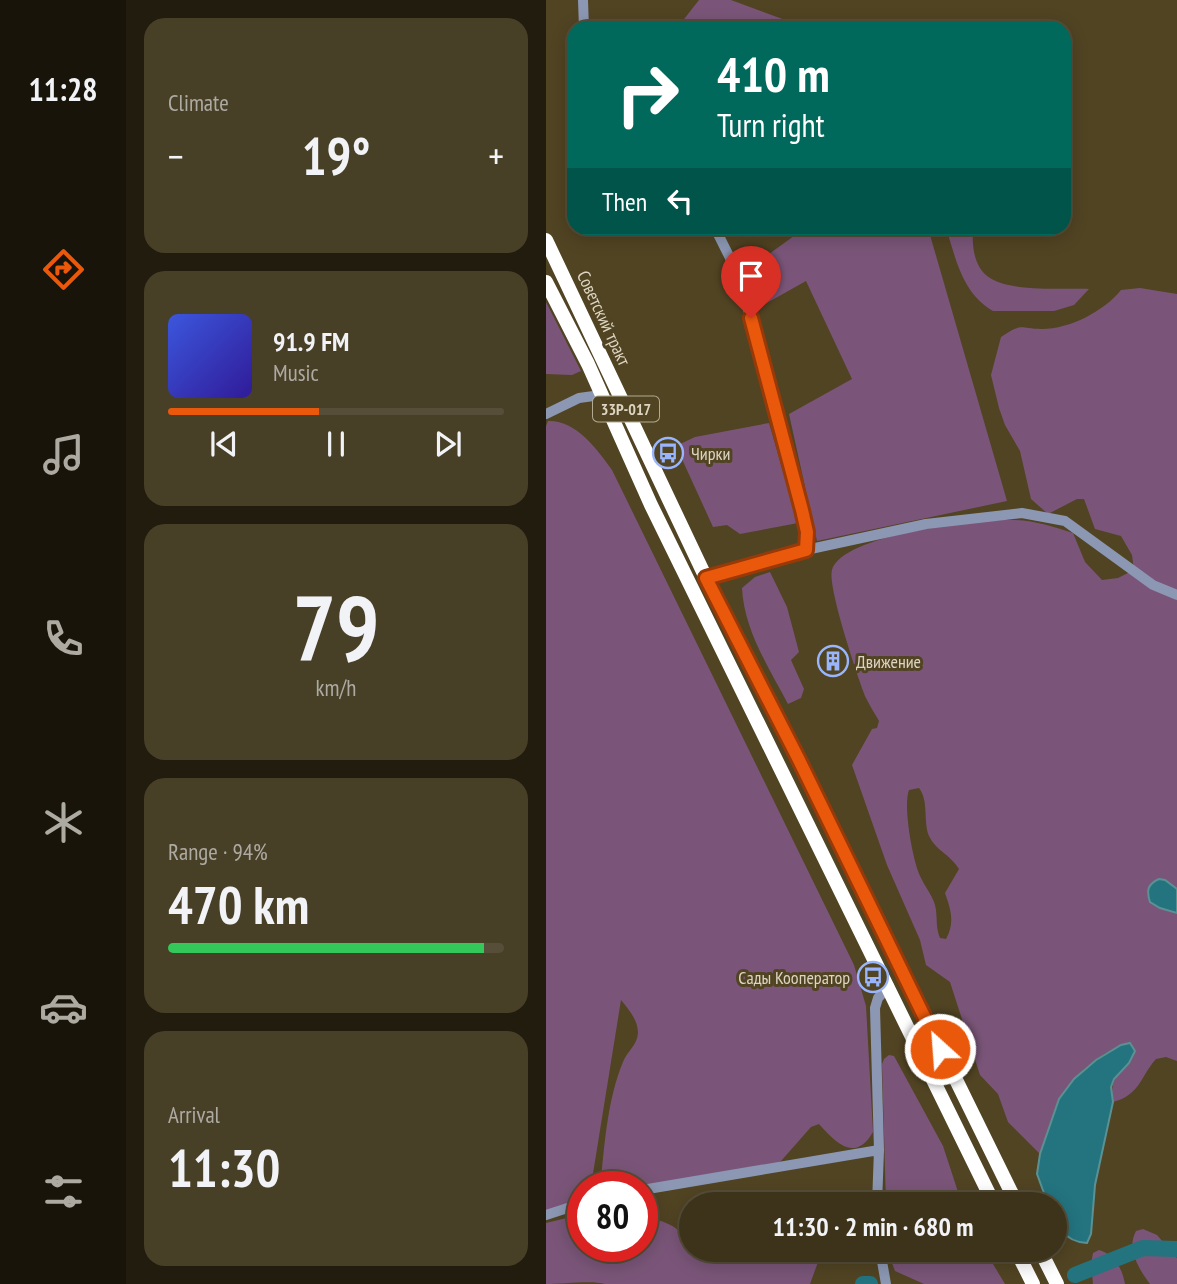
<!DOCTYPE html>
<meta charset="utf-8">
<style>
:root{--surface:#3d331a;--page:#483f27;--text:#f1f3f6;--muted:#adaaa2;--line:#564e39;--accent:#ea580c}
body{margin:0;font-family:"PT Sans Narrow",sans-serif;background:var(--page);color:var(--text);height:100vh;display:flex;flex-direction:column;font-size:26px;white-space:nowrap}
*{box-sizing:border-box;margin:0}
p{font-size:23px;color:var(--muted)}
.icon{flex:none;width:38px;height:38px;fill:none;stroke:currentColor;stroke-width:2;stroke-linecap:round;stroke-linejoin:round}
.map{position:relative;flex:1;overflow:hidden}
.drawer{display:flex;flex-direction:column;gap:18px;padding:18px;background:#221c0e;width:420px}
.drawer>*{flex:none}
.banner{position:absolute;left:21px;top:21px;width:504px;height:214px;border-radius:21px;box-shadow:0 4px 18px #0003,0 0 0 2px var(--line);background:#00695c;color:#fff;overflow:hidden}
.speed{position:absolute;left:21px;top:1171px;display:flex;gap:14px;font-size:35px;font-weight:700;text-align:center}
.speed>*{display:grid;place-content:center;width:91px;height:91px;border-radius:50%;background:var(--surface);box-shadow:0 4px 18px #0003,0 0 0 2px var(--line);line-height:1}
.speed .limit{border:10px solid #d22;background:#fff;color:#111}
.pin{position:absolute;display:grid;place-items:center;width:60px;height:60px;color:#fff;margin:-72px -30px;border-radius:50% 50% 50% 0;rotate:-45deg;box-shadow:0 0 7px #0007}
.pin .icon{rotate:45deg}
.me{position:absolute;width:77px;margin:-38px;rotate:334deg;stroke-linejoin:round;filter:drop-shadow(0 0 5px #0008)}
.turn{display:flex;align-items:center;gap:24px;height:147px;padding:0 35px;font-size:32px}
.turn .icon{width:91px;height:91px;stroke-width:2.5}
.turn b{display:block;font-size:49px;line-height:60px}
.then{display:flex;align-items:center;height:66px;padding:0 35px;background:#0003;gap:14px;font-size:26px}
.big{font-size:52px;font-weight:700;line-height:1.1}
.drawer .tile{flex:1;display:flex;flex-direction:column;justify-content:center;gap:10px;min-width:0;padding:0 24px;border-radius:21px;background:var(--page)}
.drawer .dial{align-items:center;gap:0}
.dial b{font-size:91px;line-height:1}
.song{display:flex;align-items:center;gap:21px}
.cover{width:84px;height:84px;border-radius:10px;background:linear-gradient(135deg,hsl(230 70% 55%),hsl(250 70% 35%))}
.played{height:7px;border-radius:4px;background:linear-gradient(90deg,var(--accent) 45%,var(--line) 45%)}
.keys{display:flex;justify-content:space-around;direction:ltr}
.heat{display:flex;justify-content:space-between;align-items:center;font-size:38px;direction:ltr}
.charge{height:10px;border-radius:5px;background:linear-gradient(90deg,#34c759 94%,var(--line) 0)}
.trip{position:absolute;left:133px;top:1192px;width:388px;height:70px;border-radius:35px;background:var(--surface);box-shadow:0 4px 18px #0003,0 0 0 2px var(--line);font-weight:700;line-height:70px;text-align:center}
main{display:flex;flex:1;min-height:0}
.dock{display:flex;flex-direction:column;width:126px;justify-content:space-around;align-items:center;background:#18140a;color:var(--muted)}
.dock .icon{width:49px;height:49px}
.dock .active{color:var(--accent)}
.dock b{font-size:32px;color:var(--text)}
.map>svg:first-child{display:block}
.green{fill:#7a5579;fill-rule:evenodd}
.water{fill:#23747f;stroke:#5b9193;stroke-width:2}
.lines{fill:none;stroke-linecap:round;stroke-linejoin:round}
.river{stroke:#23747f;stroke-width:16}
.minor{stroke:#8c97b3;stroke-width:10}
.highway{stroke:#fff;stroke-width:14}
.route-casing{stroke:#983908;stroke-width:18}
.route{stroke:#ea580c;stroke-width:12}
.labels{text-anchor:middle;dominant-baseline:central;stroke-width:6;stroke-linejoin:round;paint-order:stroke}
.shield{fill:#514423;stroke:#b3aa92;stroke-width:2}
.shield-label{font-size:16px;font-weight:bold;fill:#ddd5c2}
.street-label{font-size:18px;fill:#ddd5c2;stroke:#514423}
.poi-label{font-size:18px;fill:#ddd5c2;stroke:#514423;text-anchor:start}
</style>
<main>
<nav class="dock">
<b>11:28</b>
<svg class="icon active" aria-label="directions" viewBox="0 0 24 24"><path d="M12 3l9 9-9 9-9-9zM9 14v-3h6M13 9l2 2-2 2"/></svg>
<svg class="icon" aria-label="music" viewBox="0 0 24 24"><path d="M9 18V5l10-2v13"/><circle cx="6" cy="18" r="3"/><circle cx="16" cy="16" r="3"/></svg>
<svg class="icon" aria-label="phone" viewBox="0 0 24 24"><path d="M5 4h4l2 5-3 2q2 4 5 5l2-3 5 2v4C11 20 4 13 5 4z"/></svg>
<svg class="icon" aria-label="climate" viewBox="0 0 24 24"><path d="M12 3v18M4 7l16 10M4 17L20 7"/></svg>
<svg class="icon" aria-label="car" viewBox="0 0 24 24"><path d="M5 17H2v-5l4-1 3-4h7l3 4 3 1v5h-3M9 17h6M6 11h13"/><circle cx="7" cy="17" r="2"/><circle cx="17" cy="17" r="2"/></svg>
<svg class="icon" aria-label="filters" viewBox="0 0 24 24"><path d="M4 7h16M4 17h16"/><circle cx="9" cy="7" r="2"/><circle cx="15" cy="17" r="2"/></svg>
</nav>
<section class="drawer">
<div class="tile"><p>Climate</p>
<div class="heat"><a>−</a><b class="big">19°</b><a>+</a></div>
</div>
<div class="tile">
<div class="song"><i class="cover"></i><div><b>91.9 FM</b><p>Music</p></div></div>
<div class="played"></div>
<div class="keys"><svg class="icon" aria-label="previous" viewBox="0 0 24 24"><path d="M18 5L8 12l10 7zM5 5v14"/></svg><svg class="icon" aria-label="pause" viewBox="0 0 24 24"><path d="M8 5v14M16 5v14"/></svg><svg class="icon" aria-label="next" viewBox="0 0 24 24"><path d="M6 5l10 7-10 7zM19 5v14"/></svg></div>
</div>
<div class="tile dial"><b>79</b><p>km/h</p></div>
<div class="tile"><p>Range · 94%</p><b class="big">470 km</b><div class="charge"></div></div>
<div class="tile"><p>Arrival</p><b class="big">11:30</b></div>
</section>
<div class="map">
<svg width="631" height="1284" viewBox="0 0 631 1284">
<rect width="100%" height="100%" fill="#514423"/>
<!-- green -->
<path class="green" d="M153,0H185L261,28H140L135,23Z
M259,228H382L461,501L271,541L243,414L306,379L260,281L219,304L205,267Z
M400,228H427C426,245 427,267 444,278C465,292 517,288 543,289L528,305L508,311H447C416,293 410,259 400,228Z
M594,288L631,294V889L619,880L614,908L631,913V1061L620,1057L610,1059C594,1077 594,1095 567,1102C564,1083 569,1075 583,1063L584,1043C557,1049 525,1076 513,1101C505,1118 500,1137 494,1154L462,1122L452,1094L434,1075L404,982L380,965L374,940L341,865L306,765L326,729L331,728L333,721C329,714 324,706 320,698C312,678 281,586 286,570C296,535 427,520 460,520C484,519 505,526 527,533L539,562L556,580L572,578L588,570L586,555L575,536L549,529L538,499H531L502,514L485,499L474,451L459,425L453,408L445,375L455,337C478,322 472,329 496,329C524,329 558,311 575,290ZM373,788C383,801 377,821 383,836C389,850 405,855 413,869L399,893C405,910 409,923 400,939L394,938C389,926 392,917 389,905C386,894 376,883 372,871C366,854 357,806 363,790Z
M0,302L35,371L26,375L0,374Z
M2,421C30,420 51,449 66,470L308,965L320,1006L327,1132C309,1163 290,1143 273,1124L265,1127L235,1161L220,1170L96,1186H58L55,1179C59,1140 62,1098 77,1062C81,1051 91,1046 92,1033C92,1020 83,1010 75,1000L45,1186H37V1198L0,1212V426Z
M223,423L252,523L194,534L181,525L167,527L130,446L149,437Z
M224,572L241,607L253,652L245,660L258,689L255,698L242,704C223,668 198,630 196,588L209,577Z
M343,1055L348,1056L397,1146L416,1204H340L336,1064L338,1059Z
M37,1214V1246H96V1215C106,1219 119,1221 128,1227C144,1238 137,1262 164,1250H281L275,1254L264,1284H59C48,1280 15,1284 0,1284V1223Z
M597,1229L611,1235L631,1258V1284H604C593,1269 580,1249 590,1231Z
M341,1250H443L447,1264L459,1284H378L349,1271Z
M553,1250C569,1255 576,1268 579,1284H547L545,1264L547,1253Z"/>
<!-- water -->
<path class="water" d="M613,879L619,880L631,889V913L614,908L604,902C600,890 602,884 613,879Z
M584,1043L589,1051L583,1063L568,1079L565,1087L567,1102L549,1185L545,1234L541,1243C518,1242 509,1225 509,1204H502L491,1174L494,1154L513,1099L528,1079L550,1060L575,1045Z"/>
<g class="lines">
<!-- river -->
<path class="river" d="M529,1275L597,1248L631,1249
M317,1284H324"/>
<!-- minor -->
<path class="minor" d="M37,0L38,28
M169,228L190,270L212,342L256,510L261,532L260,550
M0,414L33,398L55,395
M160,578L260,550L380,524L476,513L519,521L607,585L631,595
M96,1190L333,1150
M331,1204L333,1150L329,1008L332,998L343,986
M0,1215L37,1203
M334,1250L340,1284"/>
<!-- highway -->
<path class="highway" d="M0,240L160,578L252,758L471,1204
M0,282L42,364L105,505L448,1204
M470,1250L487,1284
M494,1250L511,1284"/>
</g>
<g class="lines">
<!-- route casing -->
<g class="route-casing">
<path id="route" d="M205,318L256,510L261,532L260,550L160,578L252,758L394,1049"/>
</g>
<!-- route -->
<use href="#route" class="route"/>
</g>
<!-- icons -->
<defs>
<g id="bus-ring" transform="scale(1.575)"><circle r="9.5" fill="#514423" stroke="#99b5fd" stroke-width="1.5"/><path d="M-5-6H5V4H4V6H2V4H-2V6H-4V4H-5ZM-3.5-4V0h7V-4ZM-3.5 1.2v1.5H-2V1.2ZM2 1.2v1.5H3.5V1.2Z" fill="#99b5fd"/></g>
<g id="building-ring" transform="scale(1.575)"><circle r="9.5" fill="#514423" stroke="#99b5fd" stroke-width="1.5"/><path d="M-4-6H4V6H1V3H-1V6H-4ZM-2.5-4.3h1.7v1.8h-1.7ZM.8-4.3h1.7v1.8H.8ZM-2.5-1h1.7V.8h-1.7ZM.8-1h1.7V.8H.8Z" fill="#99b5fd"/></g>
</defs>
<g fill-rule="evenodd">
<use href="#bus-ring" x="122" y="453"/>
<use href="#building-ring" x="287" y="661"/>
<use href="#bus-ring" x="327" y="977"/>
</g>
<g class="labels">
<!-- shield labels -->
<rect class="shield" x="47" y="396.5" width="66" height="25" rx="5"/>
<g class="shield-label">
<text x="80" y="409">33Р-017</text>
</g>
<!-- street labels -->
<g class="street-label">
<text transform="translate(58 318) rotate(65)">Советский тракт</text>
</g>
<!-- poi labels -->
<g class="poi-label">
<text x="145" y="453">Чирки</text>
<text x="310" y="661">Движение</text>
<text x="304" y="977" text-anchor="end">Сады Кооператор</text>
</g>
</g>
</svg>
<div class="speed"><div class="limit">80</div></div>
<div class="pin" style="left:205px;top:318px;background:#d93025"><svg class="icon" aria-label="arrive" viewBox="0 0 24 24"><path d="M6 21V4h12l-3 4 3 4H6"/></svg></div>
<svg class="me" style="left:394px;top:1049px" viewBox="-20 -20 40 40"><circle r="17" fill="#ea580c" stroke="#fff" stroke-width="3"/><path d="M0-11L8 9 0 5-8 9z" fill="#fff"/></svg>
<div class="trip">11:30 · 2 min · 680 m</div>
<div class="banner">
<div class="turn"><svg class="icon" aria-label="right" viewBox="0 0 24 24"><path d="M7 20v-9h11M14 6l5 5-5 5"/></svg><div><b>410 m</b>Turn right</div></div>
<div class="then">Then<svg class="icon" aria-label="left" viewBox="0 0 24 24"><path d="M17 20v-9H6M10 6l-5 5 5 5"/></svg></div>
</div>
</div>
</main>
